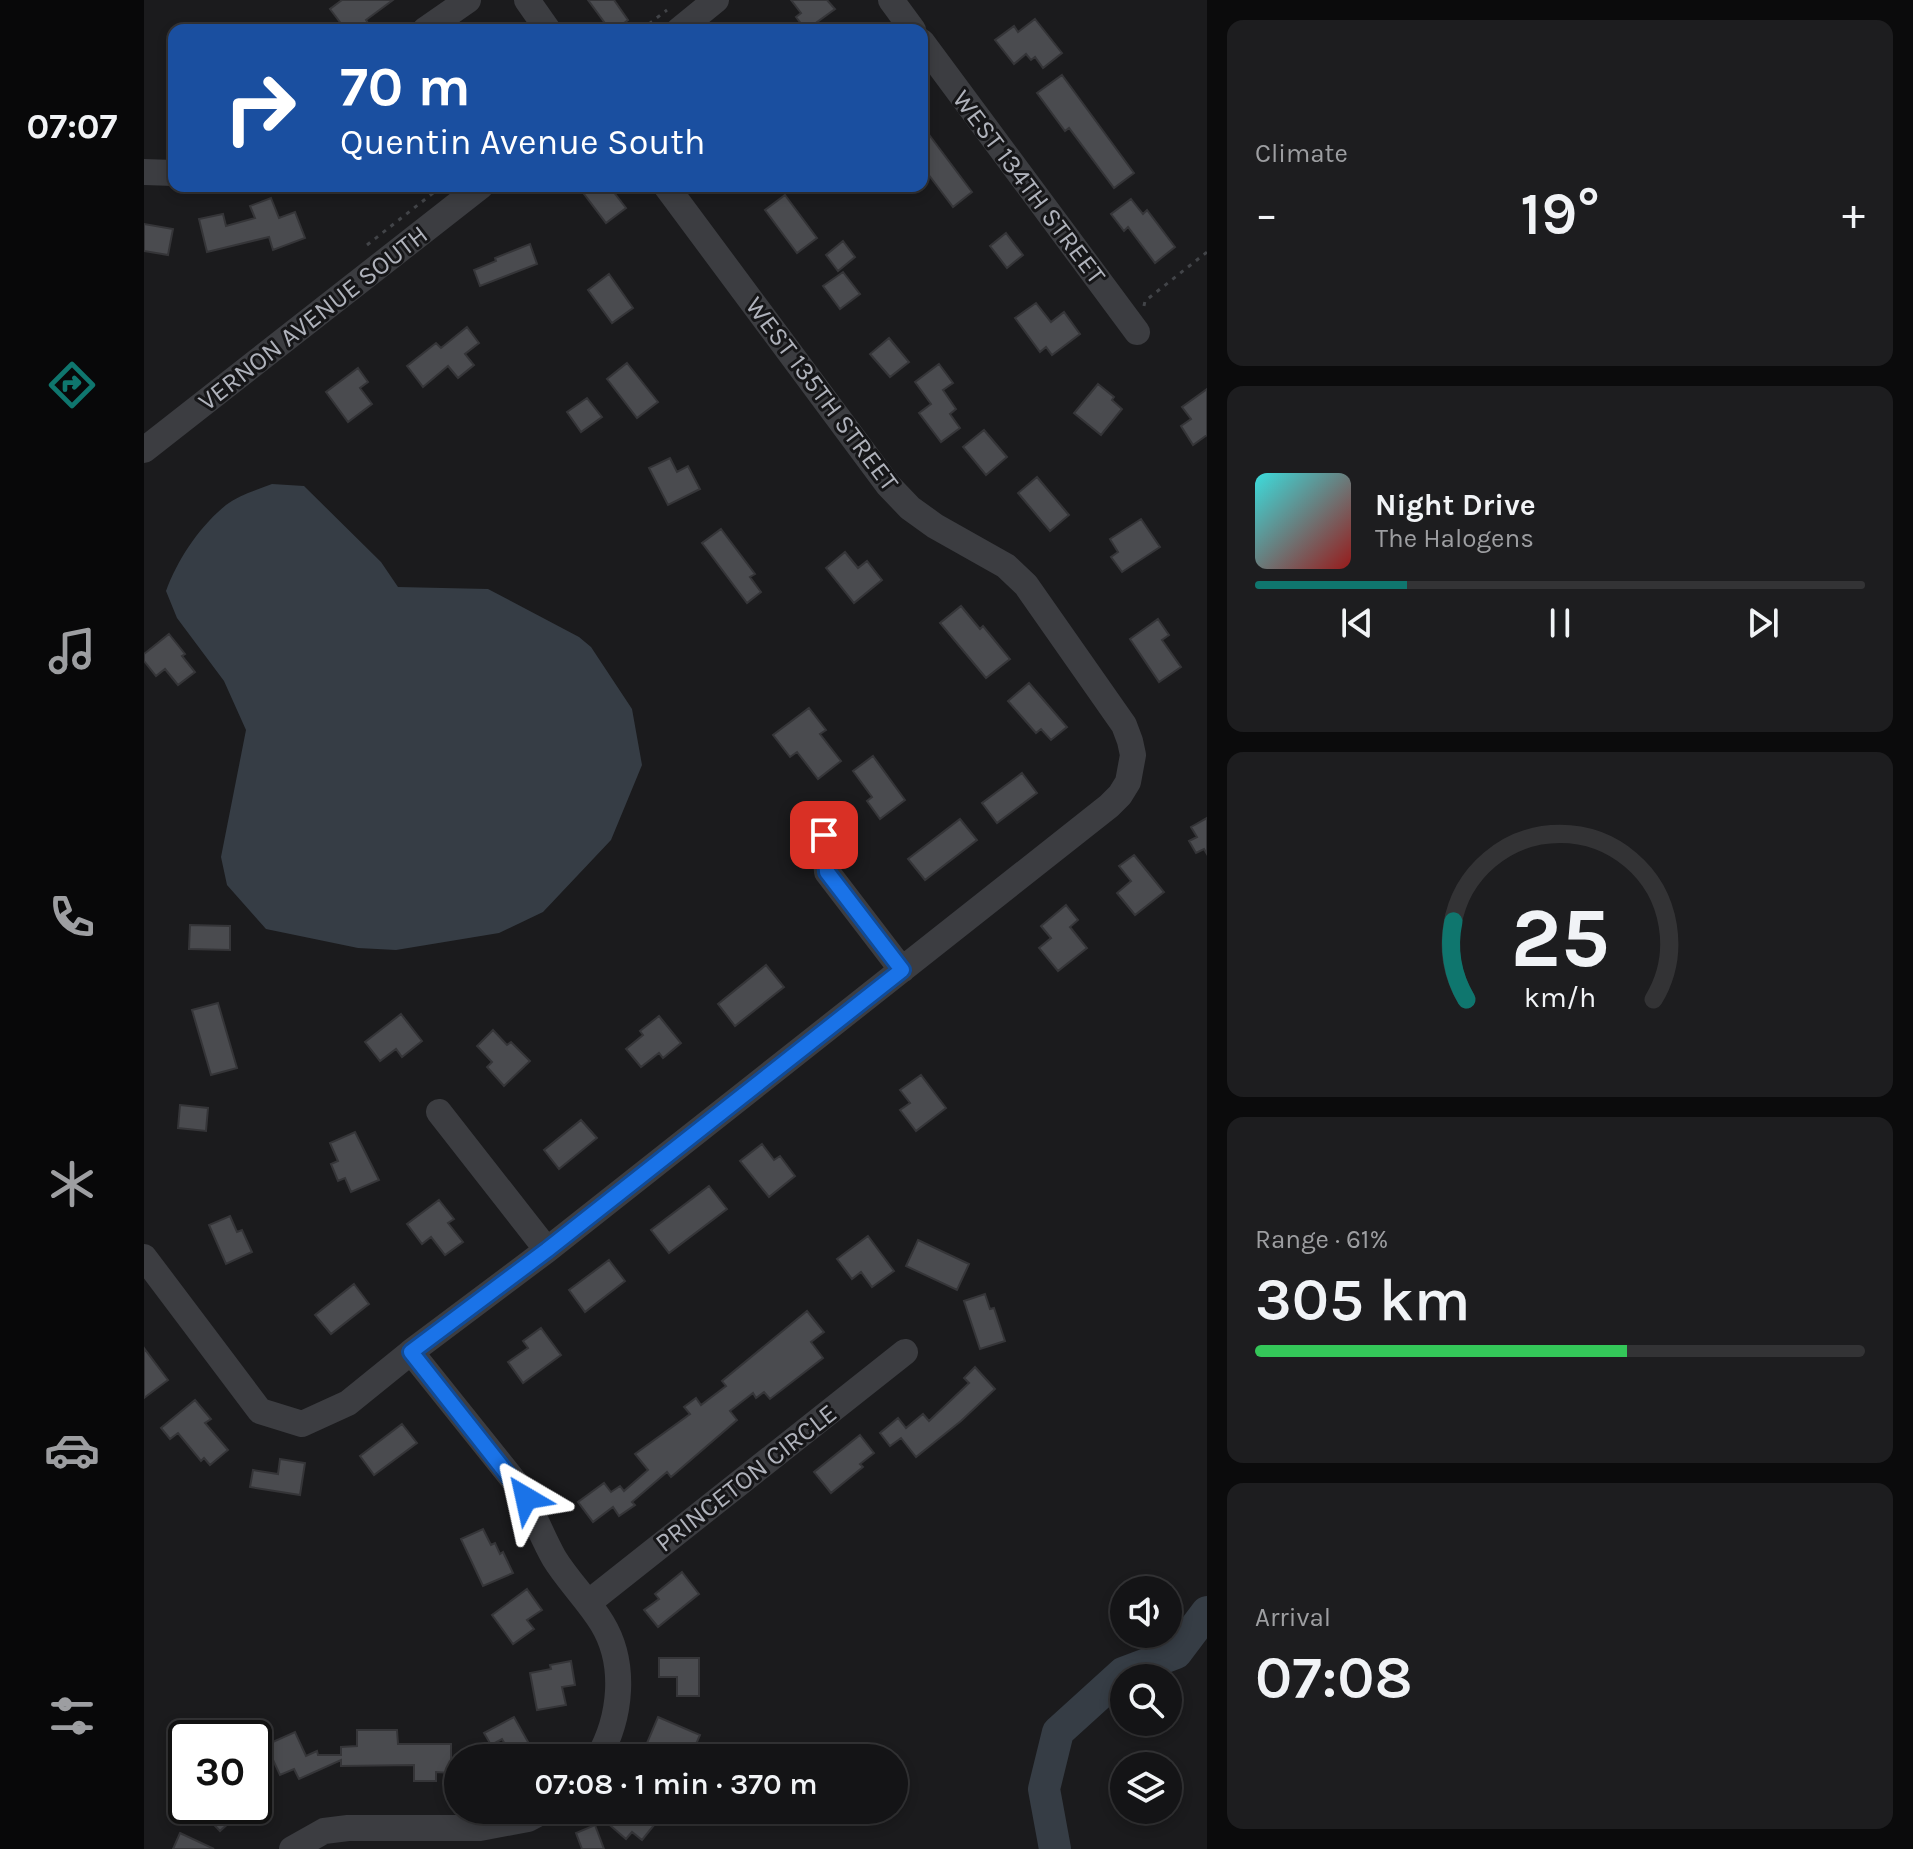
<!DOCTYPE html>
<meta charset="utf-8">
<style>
:root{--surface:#141416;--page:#1d1d1f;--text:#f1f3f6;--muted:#9d9ea1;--line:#333335;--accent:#0f766e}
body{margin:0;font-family:Karla,sans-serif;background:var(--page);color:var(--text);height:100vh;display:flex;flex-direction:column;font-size:30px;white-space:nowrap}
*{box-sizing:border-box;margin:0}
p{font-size:26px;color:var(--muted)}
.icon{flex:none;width:44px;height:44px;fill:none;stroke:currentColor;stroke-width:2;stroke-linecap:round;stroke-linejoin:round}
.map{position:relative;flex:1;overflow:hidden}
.sheet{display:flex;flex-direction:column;gap:20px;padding:20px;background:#0b0b0c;width:706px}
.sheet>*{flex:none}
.top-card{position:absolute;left:24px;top:24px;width:760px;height:168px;border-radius:16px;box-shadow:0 4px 12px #0003,0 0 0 2px var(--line);background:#1a4fa0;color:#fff;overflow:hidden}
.controls{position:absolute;left:966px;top:1576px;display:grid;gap:16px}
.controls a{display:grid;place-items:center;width:72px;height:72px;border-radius:50%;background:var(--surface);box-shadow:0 4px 12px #0003,0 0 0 2px var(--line);font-size:40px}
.speed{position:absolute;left:24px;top:1720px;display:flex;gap:16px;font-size:40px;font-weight:700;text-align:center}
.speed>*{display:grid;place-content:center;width:104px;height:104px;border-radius:50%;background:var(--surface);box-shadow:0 4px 12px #0003,0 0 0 2px var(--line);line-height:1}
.speed .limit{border:4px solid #111;border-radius:12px;background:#fff;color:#111}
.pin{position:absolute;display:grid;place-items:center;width:68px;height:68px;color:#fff;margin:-34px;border-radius:16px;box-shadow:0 4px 12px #0006}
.me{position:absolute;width:88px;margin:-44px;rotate:324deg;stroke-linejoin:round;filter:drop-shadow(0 0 6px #0008)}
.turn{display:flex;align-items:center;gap:28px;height:168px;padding:0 40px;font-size:36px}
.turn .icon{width:104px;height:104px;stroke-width:2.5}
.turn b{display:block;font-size:56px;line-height:68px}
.big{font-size:60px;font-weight:600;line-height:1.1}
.sheet .tile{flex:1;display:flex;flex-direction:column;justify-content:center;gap:12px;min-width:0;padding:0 28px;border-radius:16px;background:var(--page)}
.sheet .dial{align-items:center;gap:0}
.dial svg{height:208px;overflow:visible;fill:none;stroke:var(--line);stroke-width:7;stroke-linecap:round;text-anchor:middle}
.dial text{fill:var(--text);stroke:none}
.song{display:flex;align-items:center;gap:24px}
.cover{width:96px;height:96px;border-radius:12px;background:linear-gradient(135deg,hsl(180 70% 55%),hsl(0 70% 35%))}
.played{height:8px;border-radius:4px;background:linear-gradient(90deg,var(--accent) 25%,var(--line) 25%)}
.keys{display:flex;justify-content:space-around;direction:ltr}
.heat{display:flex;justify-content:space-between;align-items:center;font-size:44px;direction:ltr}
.charge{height:12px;border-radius:6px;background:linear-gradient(90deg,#34c759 61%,var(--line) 0)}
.trip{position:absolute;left:300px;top:1744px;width:464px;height:80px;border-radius:40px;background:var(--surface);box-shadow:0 4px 12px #0003,0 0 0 2px var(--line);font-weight:600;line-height:80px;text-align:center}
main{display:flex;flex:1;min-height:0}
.menu{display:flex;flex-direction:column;width:144px;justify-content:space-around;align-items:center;background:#080809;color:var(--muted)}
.menu .icon{width:56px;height:56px}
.menu .on{color:var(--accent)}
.menu b{font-size:36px;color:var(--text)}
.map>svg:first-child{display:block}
.water{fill:#363d45}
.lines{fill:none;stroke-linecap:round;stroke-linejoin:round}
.river{stroke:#363d45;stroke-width:32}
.building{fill:#4a4b4f;stroke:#353538;stroke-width:2}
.path{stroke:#424448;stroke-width:3;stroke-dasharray:4 6;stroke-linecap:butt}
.minor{stroke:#3c3d41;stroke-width:26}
.route-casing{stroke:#114b97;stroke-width:20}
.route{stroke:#1a73e8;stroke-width:14}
.labels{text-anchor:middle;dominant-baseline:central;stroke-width:6;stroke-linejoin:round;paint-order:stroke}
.street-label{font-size:26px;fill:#afb2bb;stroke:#161618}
</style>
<main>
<nav class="menu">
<b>07:07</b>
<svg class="icon on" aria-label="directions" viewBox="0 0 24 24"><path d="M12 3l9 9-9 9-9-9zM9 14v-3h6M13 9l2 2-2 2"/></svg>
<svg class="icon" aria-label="music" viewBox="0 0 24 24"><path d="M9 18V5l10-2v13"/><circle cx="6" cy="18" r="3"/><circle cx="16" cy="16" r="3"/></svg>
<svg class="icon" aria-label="phone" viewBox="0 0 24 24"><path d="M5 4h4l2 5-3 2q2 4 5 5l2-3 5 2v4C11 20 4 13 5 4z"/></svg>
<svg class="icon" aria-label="climate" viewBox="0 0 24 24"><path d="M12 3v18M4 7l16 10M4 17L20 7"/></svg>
<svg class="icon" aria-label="car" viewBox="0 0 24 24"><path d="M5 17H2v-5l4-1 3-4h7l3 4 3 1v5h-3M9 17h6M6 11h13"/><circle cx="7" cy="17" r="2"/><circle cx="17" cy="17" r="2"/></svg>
<svg class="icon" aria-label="filters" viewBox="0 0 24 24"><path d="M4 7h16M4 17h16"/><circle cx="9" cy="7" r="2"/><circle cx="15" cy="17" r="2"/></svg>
</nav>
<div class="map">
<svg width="1063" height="1849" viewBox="0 0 1063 1849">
<rect width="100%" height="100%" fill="#1b1b1d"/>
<!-- water -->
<path class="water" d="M128,484L160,486L237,562L254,587L344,589L435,637L447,647L488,709L498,765L467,840L399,912L355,933L252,950L214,948L122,929L83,885L77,857L102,730L80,681L33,618L22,591C34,559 55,527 82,505C95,495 113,490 128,484Z"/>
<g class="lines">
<!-- river -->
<path class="river" d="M911,1849L900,1789L914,1732L979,1673L1032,1653L1063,1612"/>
</g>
<!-- building -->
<path class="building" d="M198,0H249L222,20L224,23L214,30H202L186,9Z
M444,0H470L484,20L471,30H466Z
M647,0H683L691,9L662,30L652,17L657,13Z
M891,19L918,53L899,68L891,57L887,60L882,54L870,64L851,40L870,26L874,32Z
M918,75L990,173L970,188L925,128L921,131L893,93Z
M786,136L828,192L809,207L778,166V142Z
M434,186H465L482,208L462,223Z
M641,195L673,238L653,253L621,210Z
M127,198L135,218L151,212L161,238L129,250L125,237L63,252L55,219L79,214L82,226L111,218L106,206Z
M987,199L999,214L1003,210L1031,247L1011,263L984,227L980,231L967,214Z
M0,224L29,229L24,255L0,251Z
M862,233L879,255L863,268L846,246Z
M699,241L711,257L694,271L682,255Z
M386,244L393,264L336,286L330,270L352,261L351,258Z
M699,272L716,294L696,309L679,286Z
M465,274L489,308L468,323L444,290Z
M892,303L907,322L920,312L936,334L908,355L902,347L896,352L871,318Z
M323,327L335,343L321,354L330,365L314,378L304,366L279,387L263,366L292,343L297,348Z
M745,338L765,362L746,377L726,354Z
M483,363L514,402L493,418L463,379Z
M795,364L809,383L799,390L812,409L806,414L816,428L797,442L775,413L787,404L771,382Z
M214,368L224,382L216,388L228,404L204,422L182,392Z
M954,384L970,397L968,400L978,409L957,435L930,413Z
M1063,389V435L1049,445L1037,426L1047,419L1038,407Z
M443,398L458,417L437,432L423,412Z
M840,430L863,457L842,475L819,447Z
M526,458L533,472L544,466L556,489L524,505L505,468Z
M893,477L925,515L906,531L874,493Z
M997,519L1016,547L978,572L967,557L974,552L966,539Z
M577,529L611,574L606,577L617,592L603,603L558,543Z
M701,552L714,568L723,561L738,580L710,603L682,568Z
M817,606L836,629L839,626L866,659L842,678L796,623Z
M1014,619L1025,635L1018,640L1037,667L1015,682L986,639Z
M25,634L41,654L38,656L51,672L34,685L21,669L12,676L0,661V654Z
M885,683L923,727L907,740L897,729L892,733L864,701Z
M665,708L682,730L676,734L697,761L674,779L653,752L646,757L629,735Z
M729,756L761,800L736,819L723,801L728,797L709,771Z
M878,773L893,793L853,823L838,803Z
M1063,818V854L1060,849L1052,853L1045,841L1053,837L1047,827Z
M816,819L833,840L781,880L764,859Z
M990,855L1020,892L991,915L973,893L987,881L975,866Z
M922,905L934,920L926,927L943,948L914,971L895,948L907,938L897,926Z
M46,925L86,926V950L45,949Z
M622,965L640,987L591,1026L574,1004Z
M74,1003L93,1068L67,1075L48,1010Z
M257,1014L278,1041L258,1057L252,1049L236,1061L221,1042Z
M515,1016L537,1043L519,1058L515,1053L497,1067L482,1049L499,1035L496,1031Z
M349,1030L363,1045L367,1042L386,1061L360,1086L343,1067L348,1062L333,1046Z
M777,1075L802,1108L772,1131L756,1110L766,1103L756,1090Z
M36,1105L64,1108L62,1131L34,1128Z
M437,1120L453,1138L415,1169L400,1150Z
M211,1132L235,1180L207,1192L201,1178L194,1181L187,1164L194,1161L186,1143Z
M618,1144L630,1160L636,1156L651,1176L625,1197L596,1161Z
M565,1186L583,1209L525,1253L507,1230Z
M295,1200L310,1219L304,1223L319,1242L301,1255L287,1237L278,1244L263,1224Z
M86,1216L93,1232L98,1230L108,1252L82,1264L65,1225Z
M724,1236L750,1271L728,1287L717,1272L708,1279L693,1259Z
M774,1240L825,1264L813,1290L762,1266Z
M465,1260L481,1281L441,1312L425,1290Z
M210,1284L225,1304L187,1334L171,1315Z
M841,1294L846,1309L850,1308L861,1341L836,1349L820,1301Z
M663,1311L680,1332L667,1342L679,1358L626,1399L620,1392L612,1398L609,1393L586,1411L593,1420L527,1477L523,1472L488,1502L491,1505L475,1516L469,1507L449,1522L434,1502L460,1483L467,1492L476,1486L480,1491L504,1470L491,1454L546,1414L540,1407L552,1398L557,1405L582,1386L578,1381Z
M397,1328L417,1355L379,1383L364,1362L384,1348L379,1341Z
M0,1348L24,1380L0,1398Z
M831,1367L851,1389L817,1421L772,1457L757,1438L746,1446L736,1433L754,1418L762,1428L779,1414L785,1421L825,1383L820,1378Z
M51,1400L67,1419L61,1423L84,1450L66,1465L60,1458L57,1461L34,1433L26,1439L17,1428Z
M258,1424L273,1443L230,1475L216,1456Z
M716,1435L730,1453L716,1464L719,1467L687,1493L670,1472Z
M136,1459L161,1463L156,1495L106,1487L109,1470L134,1474Z
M339,1529L347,1545L351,1543L356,1554L359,1552L369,1573L339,1586L317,1539Z
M538,1572L555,1594L514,1627L500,1610L515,1599L511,1594Z
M383,1589L398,1610L383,1620L390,1629L369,1644L348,1615Z
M515,1658H555V1696H533V1677H515Z
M427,1661L431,1685L418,1687L422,1705L393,1710L386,1673L407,1669L406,1665Z
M370,1717L393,1758H369L358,1739L347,1745L340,1733Z
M514,1717L556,1735L546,1758H514L518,1750L503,1743Z
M213,1730H253L254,1744H307V1773L292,1772V1781H270V1765L197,1766V1760L155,1779L150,1769L136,1775L122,1745L151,1732L162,1756L173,1751L174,1755H197V1747L213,1746Z
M52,1806H108L89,1824L86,1822L76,1831Z
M469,1810H503L515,1819L498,1840L488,1832L482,1839L461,1821L476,1816Z
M451,1825L460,1849H438L432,1833Z
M36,1833L70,1849H29Z"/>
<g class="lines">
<!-- path -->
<path class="path" d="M497,30L523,10
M223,245L298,186
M1000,306L1001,301L1063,252"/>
<!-- minor -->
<path class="minor" d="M383,0L404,30
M747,0L769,30
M281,30L324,0
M535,30L572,0
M778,42L993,332
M0,172L30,173
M0,450L337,186
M680,835L683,872L758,970
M295,1112L403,1250
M0,1257L116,1411L158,1424L204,1403L267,1352L403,1250L965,806L976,795L984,782L989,755L986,741L980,725L882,585L862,566L791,526L766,508L744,485L522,186
M267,1352L371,1482C387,1506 396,1533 410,1558C424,1581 444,1600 458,1623C483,1664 477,1718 454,1758
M444,1603L761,1352
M148,1849L180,1831L204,1828H336L384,1819L401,1810"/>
</g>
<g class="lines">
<!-- route casing -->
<g class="route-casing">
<path id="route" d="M382,1498L267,1352L403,1250L758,970L683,872L680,835"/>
</g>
<!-- route -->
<use href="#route" class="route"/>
</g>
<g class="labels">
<!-- street labels -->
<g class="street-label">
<text transform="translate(885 187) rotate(53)">WEST 134TH STREET</text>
<text transform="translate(169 318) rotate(-38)">VERNON AVENUE SOUTH</text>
<text transform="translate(678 394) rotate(53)">WEST 135TH STREET</text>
<text transform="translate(602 1478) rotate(-38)">PRINCETON CIRCLE</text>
</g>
</g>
</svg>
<div class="controls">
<a><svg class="icon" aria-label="sound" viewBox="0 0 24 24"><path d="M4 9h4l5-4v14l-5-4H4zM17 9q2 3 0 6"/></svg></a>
<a><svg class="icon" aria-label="search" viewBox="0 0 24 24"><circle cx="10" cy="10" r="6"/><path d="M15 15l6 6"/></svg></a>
<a><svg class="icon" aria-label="layers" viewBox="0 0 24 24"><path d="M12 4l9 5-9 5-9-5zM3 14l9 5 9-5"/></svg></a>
</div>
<div class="speed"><div class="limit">30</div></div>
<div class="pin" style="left:680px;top:835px;background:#d93025"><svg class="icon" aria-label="arrive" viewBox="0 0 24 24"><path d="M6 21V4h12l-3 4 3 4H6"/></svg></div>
<svg class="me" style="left:382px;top:1498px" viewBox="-20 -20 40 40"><path d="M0-17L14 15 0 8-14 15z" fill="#1a73e8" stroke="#fff" stroke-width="4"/></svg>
<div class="trip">07:08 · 1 min · 370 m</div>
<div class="top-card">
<div class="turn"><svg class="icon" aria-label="right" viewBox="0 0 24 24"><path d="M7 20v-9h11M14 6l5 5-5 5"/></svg><div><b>70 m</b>Quentin Avenue South</div></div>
</div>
</div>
<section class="sheet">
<div class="tile"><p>Climate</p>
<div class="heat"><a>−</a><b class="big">19°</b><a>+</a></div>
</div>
<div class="tile">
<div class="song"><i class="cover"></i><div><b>Night Drive</b><p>The Halogens</p></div></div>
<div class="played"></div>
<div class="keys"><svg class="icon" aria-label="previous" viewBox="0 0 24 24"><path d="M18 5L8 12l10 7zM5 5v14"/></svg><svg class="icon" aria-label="pause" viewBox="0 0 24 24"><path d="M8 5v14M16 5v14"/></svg><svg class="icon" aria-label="next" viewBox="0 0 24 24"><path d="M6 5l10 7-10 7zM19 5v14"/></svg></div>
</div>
<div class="tile dial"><svg viewBox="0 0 100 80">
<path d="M14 69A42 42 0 1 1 86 69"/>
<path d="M14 69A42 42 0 0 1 9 39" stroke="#0f766e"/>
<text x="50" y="56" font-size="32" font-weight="700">25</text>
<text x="50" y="72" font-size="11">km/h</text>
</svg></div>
<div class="tile"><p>Range · 61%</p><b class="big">305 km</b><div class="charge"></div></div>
<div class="tile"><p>Arrival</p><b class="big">07:08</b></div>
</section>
</main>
